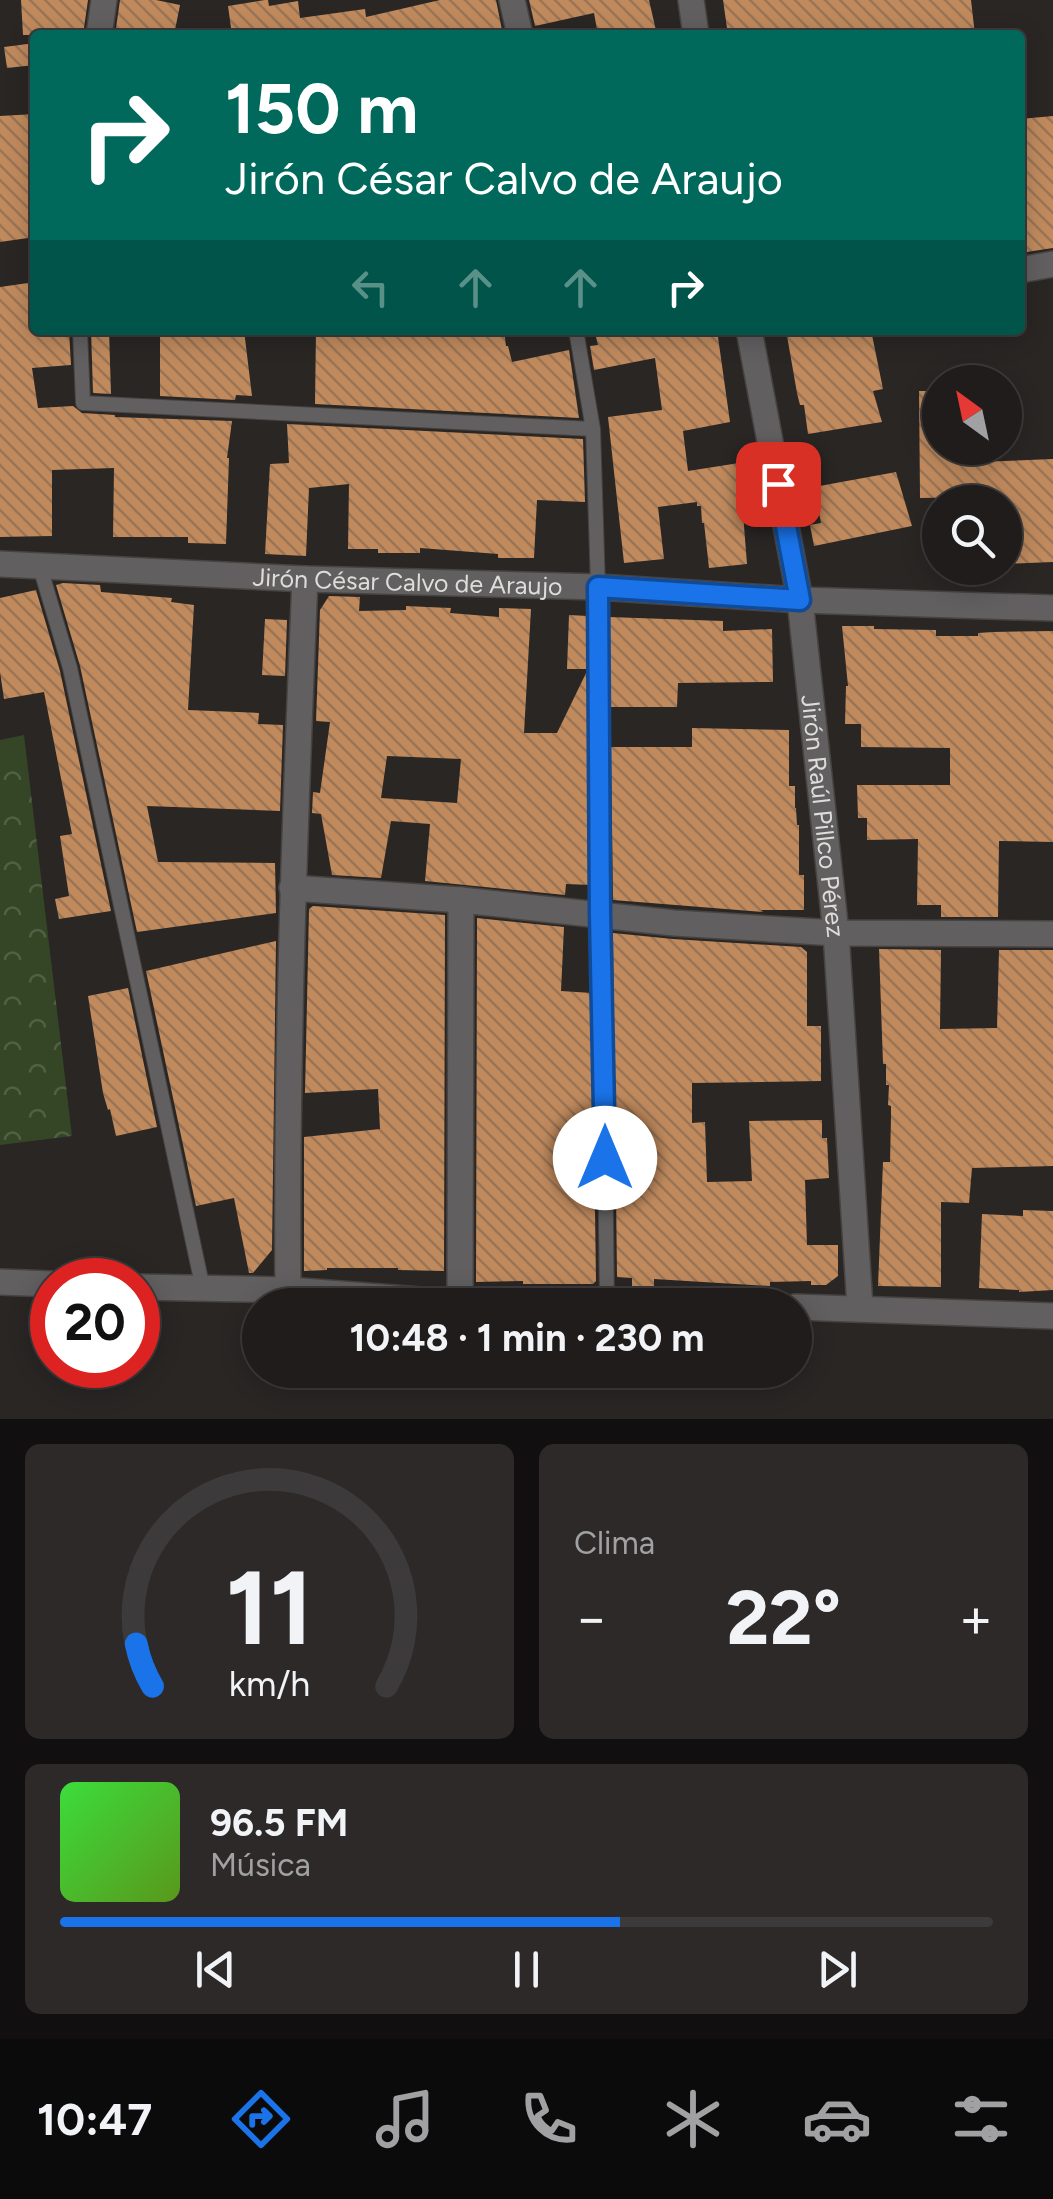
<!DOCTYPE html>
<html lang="es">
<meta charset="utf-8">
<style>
:root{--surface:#1f1c1b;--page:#2c2928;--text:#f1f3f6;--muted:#a1a1a3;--line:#3c3a3a;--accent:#1a73e8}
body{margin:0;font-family:Figtree,sans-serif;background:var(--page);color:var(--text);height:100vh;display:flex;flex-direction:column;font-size:38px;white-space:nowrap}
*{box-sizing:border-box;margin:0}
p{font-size:32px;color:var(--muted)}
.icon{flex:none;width:55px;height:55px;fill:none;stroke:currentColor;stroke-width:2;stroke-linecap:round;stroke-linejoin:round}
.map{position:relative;height:1419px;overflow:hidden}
.side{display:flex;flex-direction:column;gap:25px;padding:25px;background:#110f0f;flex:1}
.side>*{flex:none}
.top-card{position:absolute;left:30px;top:30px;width:995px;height:305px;border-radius:10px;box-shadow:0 5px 25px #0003,0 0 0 2px var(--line);background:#00695c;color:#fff;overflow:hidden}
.needle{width:65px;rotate:327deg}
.controls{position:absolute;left:922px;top:365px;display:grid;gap:20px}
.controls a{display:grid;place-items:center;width:100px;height:100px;border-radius:50%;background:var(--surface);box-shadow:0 5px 25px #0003,0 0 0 2px var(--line);font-size:50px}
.speed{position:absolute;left:30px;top:1258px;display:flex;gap:20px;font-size:50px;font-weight:700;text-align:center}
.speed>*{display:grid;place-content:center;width:130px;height:130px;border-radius:50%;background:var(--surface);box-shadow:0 5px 25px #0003,0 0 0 2px var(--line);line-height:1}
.speed .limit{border:15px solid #d22;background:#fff;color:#111}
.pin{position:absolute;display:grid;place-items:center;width:85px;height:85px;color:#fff;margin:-42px;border-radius:20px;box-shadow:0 5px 15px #0006}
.me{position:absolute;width:110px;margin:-55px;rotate:0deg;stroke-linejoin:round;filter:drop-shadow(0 0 8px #0008)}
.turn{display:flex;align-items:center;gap:35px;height:210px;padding:0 30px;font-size:45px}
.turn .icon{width:130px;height:130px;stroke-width:2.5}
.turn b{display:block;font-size:70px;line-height:85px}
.lanes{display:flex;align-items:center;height:95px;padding:0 30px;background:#0003;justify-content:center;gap:50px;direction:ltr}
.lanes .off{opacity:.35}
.big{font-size:75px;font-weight:700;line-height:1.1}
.side .card{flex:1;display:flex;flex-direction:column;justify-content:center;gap:15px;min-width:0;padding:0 35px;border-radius:15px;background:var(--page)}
.side .dial{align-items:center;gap:0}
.dial svg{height:260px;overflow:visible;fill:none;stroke:var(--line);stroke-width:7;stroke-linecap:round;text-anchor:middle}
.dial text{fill:var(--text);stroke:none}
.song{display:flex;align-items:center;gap:30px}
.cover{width:120px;height:120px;border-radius:15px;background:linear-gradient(135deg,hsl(120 70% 55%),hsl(90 70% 35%))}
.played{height:10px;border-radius:5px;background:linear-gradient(90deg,var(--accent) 60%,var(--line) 60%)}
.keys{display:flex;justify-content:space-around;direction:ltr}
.heat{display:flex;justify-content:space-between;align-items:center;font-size:55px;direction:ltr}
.side .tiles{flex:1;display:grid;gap:25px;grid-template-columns:1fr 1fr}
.card:last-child{grid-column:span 2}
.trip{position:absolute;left:242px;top:1288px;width:570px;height:100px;border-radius:50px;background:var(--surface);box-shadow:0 5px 25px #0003,0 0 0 2px var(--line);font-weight:700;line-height:100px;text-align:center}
.tabs{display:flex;height:160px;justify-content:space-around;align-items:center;background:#0c0b0b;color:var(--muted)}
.tabs .icon{width:70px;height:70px}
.tabs .selected{color:var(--accent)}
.tabs b{font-size:45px;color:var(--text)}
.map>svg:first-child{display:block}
.park{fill:url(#park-crowns)}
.building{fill:url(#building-back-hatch);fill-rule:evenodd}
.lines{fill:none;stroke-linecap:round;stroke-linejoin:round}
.service-casing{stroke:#464341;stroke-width:16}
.minor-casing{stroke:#464341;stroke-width:28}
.service{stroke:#615f5f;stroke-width:14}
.minor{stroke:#615f5f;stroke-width:25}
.route-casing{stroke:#114b97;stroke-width:25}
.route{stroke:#1a73e8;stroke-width:18}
.labels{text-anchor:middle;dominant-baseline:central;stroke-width:10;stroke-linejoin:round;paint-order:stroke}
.street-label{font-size:25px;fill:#dfdddb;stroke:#201d1a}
</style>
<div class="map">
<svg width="1053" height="1419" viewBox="0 0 1053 1419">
<defs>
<pattern id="park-crowns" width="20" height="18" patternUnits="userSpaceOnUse" patternTransform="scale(2.5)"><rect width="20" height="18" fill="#344626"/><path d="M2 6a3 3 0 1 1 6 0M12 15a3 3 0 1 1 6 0" fill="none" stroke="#516045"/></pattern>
<pattern id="building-back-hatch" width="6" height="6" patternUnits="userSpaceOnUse" patternTransform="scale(2.5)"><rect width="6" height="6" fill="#c08a5d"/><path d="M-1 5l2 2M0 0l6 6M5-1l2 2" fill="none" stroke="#9a7455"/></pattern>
</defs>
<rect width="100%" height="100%" fill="#292624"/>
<!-- park -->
<path class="park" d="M24,735L72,1136L0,1145V740Z"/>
<!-- building -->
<path class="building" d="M21,0H88L83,35H23Z
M120,0H156L180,5L174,35H115Z
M265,0H268L269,6L298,1L300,18L365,9L366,17L440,0H496L503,35H232L228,6Z
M529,0H649L657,35H598L594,13L535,26Z
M723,0H971L975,35H728Z
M35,43V65L7,68L4,47Z
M35,114V237L0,242V116Z
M1053,116V248L1020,253V119Z
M35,282V330H69L71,365L32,368L38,408L73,406L82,413L115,415V417L232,421L227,458H229L226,544L188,543V537H113L114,468L52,470V536L0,537V287Z
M91,330H109L111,394L93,393Z
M160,330H244L252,396L236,395L235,400L160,396Z
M316,330H504L506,346H508L512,362L569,350L579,418L315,404Z
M637,330H717L730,422L683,431L688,471L739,463L747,564L709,568L704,523H702L701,506H697V502L658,507L664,559L624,563L608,417L662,410L655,358L594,370L590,346L598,345L596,337Z
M786,330H871L883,389L873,391L882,422L808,434L804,405H800L797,393Z
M919,391H940V448H977V462L1053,459V562L1005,564V502H983V497L920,498Z
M287,424L583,439L585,502L537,500L534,558H498V554L420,548V553H378V549H348L349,484L309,488L306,556L265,554L270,464L289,463Z
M896,472L912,526L814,546L810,525L821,523L814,487Z
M63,583L100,585L101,592L172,598L171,602L194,605L188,710L259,713L258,724L283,725L280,811L147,806L158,862L275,863L276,913L137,932L80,666L56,585Z
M36,590L60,671L111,911L59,919L55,899L69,896L60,836L72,834L44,692L4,699L0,672V598Z
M329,596L360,597L359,611L406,610V606L427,607L451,608L450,613L499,617V608L531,609L524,733H557L588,669H567L569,615L588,616L591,885L566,884L565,895L425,881L430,824L391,821L381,878L332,875L321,814L312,813L313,792L320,793L330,722L316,721L320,610ZM387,756L461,759L457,803L381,798Z
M609,617L723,621V631L772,629L773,682L678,683L677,707H610Z
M265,619L287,620L285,676L262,675Z
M842,626H874V629L936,630V636H978V633L993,632L1053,631V842L999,841L998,917H941V905H917L918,839L867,840V818H858L857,785H950V748L861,747V724H845L846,686H848Z
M692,728L789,730V786H795V808H796L797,825H799V875H804V910H761L763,912L613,900L611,747H692Z
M313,906L445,915L444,1271L398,1270V1268H327V1270L304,1271V1137L380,1129L378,1089L305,1093L309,909Z
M477,918L564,927L561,991L592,993L596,1281L593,1284H523V1281L476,1282Z
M613,933L673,939L801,947L807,952V1026H821V1081L692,1083V1123L705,1122L707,1182L752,1181L749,1121L822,1120V1138H827L829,1178L805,1180L807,1245H838V1276L826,1285H811V1281L770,1282V1286L654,1279V1289L632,1288V1278L617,1277Z
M276,941L272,1250L253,1273H249L234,1198L196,1206L146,971Z
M879,949L941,950L940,1029L997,1028L999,950H1053V1166L972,1168L969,1203L941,1202V1287L878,1286L883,1162H890L891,1118V1106L888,1105L889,1085H886V1064H883Z
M128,988L157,1127L116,1136L110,1109L108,1110L103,1093L88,996Z
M1023,1210L1053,1211V1290L1019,1292V1290L979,1288L982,1214L1023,1216Z"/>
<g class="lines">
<!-- service casing -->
<g class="service-casing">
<path id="service" d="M80,330L83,403L593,429
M576,330L593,429L598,587L607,1304
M40,567L70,668L203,1289"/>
</g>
<!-- minor casing -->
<g class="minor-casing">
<g id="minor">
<path d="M512,0L520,35"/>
<path d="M691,0L696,35"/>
<path d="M99,35L104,0"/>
<path d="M1020,270L1053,264"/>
<path id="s1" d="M749,330L800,600L836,933L860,1307"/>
<path id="s2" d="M0,564L305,579L598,587L800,600L1053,608"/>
<path d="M292,888L461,900L674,923L836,933L1053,934"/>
<path d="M0,1282L52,1284"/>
<path d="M138,1287L288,1290L460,1303L659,1305"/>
<path d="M288,1290C286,1052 295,816 305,579"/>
<path d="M460,1303L461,900"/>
<path d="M795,1307L1053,1316"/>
</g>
</g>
<!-- service -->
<use href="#service" class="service"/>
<!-- minor -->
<use href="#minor" class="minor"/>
</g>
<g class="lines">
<!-- route casing -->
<g class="route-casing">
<path id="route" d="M605,1158L600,914L598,587L800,600L778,484"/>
</g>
<!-- route -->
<use href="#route" class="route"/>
</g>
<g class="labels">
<!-- street labels -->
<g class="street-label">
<text stroke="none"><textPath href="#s2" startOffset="408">Jirón César Calvo de Araujo</textPath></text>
<text stroke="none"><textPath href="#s1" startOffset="492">Jirón Raúl Pillco Pérez</textPath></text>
</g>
</g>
</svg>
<div class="controls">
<a><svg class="needle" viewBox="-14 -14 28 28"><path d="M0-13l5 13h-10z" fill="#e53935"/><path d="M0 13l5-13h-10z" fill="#a1a1a3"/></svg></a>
<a><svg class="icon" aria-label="search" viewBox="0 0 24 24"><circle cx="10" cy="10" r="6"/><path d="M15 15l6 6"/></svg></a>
</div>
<div class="speed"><div class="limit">20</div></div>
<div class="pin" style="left:778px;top:484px;background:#d93025"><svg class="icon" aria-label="arrive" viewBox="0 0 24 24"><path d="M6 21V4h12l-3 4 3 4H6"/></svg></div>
<svg class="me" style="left:605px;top:1158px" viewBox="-20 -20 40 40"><circle r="19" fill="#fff"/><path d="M0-13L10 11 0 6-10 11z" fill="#1a73e8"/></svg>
<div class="trip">10:48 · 1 min · 230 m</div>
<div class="top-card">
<div class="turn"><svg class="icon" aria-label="right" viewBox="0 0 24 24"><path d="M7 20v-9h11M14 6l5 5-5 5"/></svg><div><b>150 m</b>Jirón César Calvo de Araujo</div></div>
<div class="lanes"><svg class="icon off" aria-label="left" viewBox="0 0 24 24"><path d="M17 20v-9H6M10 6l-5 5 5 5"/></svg><svg class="icon off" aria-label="ahead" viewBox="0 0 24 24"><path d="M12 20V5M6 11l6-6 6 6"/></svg><svg class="icon off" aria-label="ahead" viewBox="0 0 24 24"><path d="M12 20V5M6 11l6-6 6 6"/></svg><svg class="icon" aria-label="right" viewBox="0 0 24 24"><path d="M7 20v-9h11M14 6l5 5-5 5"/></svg></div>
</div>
</div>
<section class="side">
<div class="tiles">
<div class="card dial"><svg viewBox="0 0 100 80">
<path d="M14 69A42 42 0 1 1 86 69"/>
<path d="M14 69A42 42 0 0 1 9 56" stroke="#1a73e8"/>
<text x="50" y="56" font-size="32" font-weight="700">11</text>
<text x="50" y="72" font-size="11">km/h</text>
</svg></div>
<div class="card"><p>Clima</p>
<div class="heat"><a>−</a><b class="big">22°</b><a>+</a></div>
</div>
<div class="card">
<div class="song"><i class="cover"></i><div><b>96.5 FM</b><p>Música</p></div></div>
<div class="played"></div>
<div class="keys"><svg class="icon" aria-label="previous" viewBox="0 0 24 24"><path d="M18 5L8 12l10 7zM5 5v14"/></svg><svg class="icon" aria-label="pause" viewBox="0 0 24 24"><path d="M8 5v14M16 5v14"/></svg><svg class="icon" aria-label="next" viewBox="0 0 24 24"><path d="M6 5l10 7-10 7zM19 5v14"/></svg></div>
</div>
</div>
</section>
<nav class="tabs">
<b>10:47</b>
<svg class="icon selected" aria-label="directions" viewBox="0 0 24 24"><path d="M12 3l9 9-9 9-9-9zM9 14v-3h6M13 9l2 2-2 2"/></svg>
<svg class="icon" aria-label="music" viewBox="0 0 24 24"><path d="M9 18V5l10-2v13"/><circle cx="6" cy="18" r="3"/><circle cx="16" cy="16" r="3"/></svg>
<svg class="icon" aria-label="phone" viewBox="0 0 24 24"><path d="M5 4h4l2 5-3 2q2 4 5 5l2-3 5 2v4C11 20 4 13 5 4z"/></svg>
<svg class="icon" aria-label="climate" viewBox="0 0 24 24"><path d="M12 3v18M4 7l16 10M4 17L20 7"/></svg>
<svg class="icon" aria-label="car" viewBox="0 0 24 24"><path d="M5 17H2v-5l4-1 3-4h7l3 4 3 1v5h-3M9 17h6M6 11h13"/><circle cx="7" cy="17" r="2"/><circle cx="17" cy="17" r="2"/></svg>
<svg class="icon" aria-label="filters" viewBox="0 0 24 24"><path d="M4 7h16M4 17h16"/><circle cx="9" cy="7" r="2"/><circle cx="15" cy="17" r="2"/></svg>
</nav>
